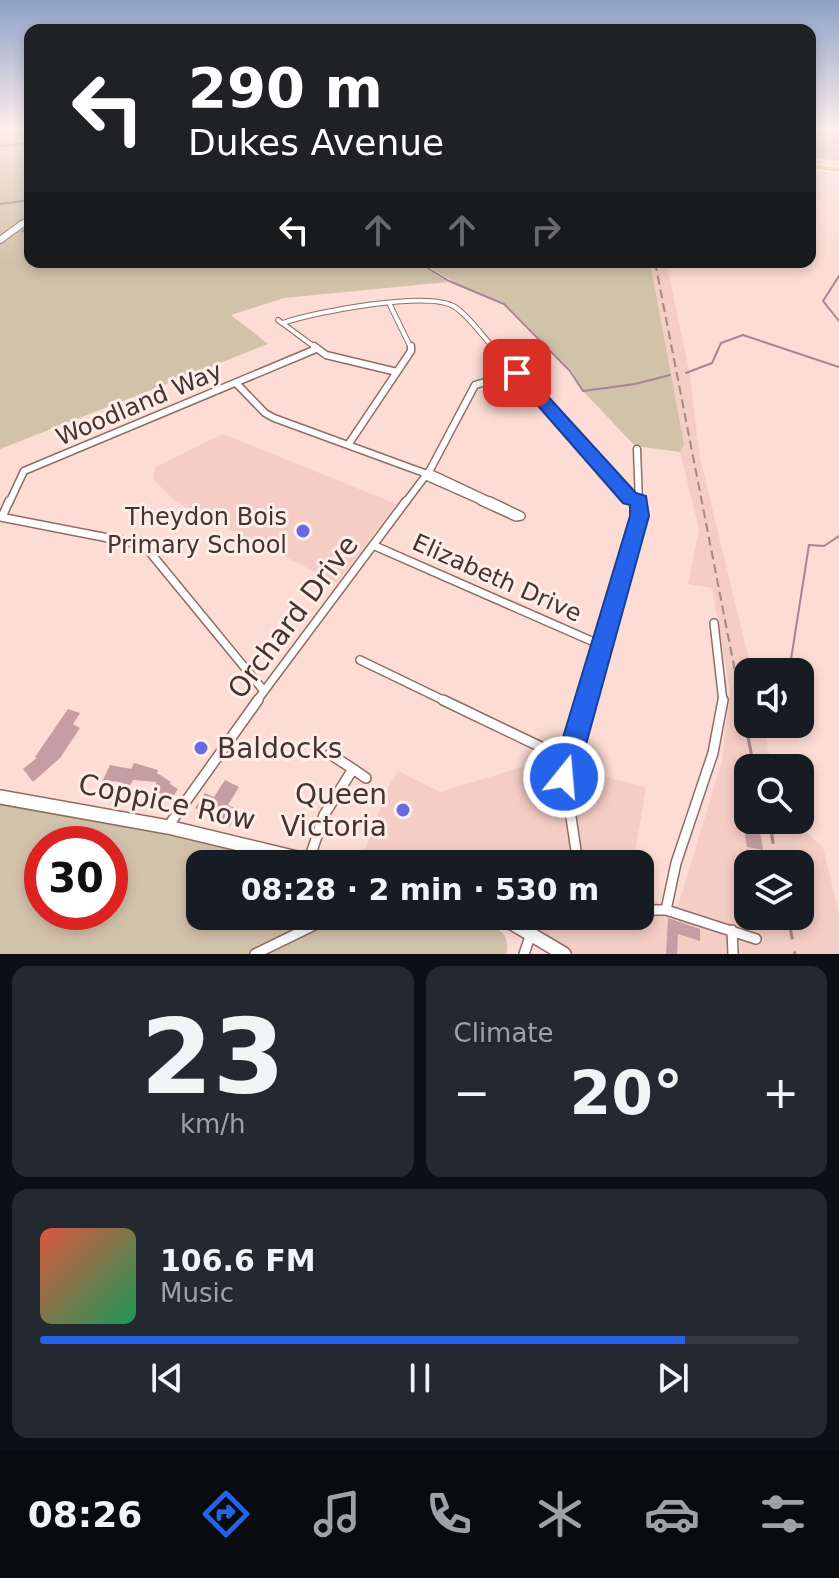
<!DOCTYPE html>
<meta charset="utf-8">
<style>
:root{--surface:#171b24;--page:#242831;--text:#f1f3f6;--muted:#9ea1a6;--line:#363941;--accent:#2563eb}
body{margin:0;font-family:"DejaVu Sans",sans-serif;background:var(--page);color:var(--text);height:100vh;display:flex;flex-direction:column;font-size:30px;white-space:nowrap}
*{box-sizing:border-box;margin:0}
p{font-size:26px;color:var(--muted)}
.icon{flex:none;width:44px;height:44px;fill:none;stroke:currentColor;stroke-width:2;stroke-linecap:round;stroke-linejoin:round}
.map{position:relative;height:954px;overflow:hidden}
.drawer{display:flex;flex-direction:column;gap:12px;padding:12px;background:#0d0f14;flex:1}
.drawer>*{flex:none}
.guide{position:absolute;left:24px;top:24px;width:792px;height:244px;border-radius:16px;box-shadow:0 4px 12px #0003;background:#202124;color:#fff;overflow:hidden}
.controls{position:absolute;left:734px;top:658px;display:grid;gap:16px}
.controls a{display:grid;place-items:center;width:80px;height:80px;border-radius:16px;background:var(--surface);box-shadow:0 4px 12px #0003;font-size:40px}
.speed{position:absolute;left:24px;top:826px;display:flex;gap:16px;font-size:40px;font-weight:700;text-align:center}
.speed>*{display:grid;place-content:center;width:104px;height:104px;border-radius:50%;background:var(--surface);box-shadow:0 4px 12px #0003;line-height:1}
.speed .limit{border:12px solid #d22;background:#fff;color:#111}
.pin{position:absolute;display:grid;place-items:center;width:68px;height:68px;color:#fff;margin:-34px;border-radius:16px;box-shadow:0 4px 12px #0006}
.me{position:absolute;width:88px;margin:-44px;rotate:17deg;stroke-linejoin:round;filter:drop-shadow(0 0 6px #0008)}
.turn{display:flex;align-items:center;gap:28px;height:168px;padding:0 32px;font-size:36px}
.turn .icon{width:104px;height:104px;stroke-width:2.5}
.turn b{display:block;font-size:56px;line-height:68px}
.lanes{display:flex;align-items:center;height:76px;padding:0 32px;background:#0003;justify-content:center;gap:40px;direction:ltr}
.lanes .off{opacity:.35}
.big{font-size:60px;font-weight:600;line-height:1.1}
.drawer .card{flex:1;display:flex;flex-direction:column;justify-content:center;gap:12px;min-width:0;padding:0 28px;border-radius:16px;background:var(--page)}
.drawer .dial{align-items:center;gap:0}
.dial b{font-size:104px;line-height:1}
.song{display:flex;align-items:center;gap:24px}
.cover{width:96px;height:96px;border-radius:12px;background:linear-gradient(135deg,hsl(10 70% 55%),hsl(150 70% 35%))}
.played{height:8px;border-radius:4px;background:linear-gradient(90deg,var(--accent) 85%,var(--line) 85%)}
.keys{display:flex;justify-content:space-around;direction:ltr}
.heat{display:flex;justify-content:space-between;align-items:center;font-size:44px;direction:ltr}
.drawer .tiles{flex:1;display:grid;gap:12px;grid-template-columns:1fr 1fr}
.card:last-child{grid-column:span 2}
.trip{position:absolute;left:186px;top:850px;width:468px;height:80px;border-radius:16px;background:var(--surface);box-shadow:0 4px 12px #0003;font-weight:600;line-height:80px;text-align:center}
.tabs{display:flex;height:128px;justify-content:space-around;align-items:center;background:#090b0e;color:var(--muted)}
.tabs .icon{width:56px;height:56px}
.tabs .on{color:var(--accent)}
.tabs b{font-size:36px;color:var(--text)}
.map>svg:first-child{display:block}
.built{fill:#f4cdc4;fill-rule:evenodd}
.green{fill:#d2c2aa;fill-rule:evenodd}
.lines{fill:none;stroke-linecap:round;stroke-linejoin:round}
.stream{stroke:#a88496;stroke-width:2}
.building{fill:#c59da2}
.minor-far3-casing{stroke:#916c64;stroke-width:6}
.minor-far2-casing{stroke:#916c64;stroke-width:9}
.minor-far1-casing{stroke:#916c64;stroke-width:10}
.minor-casing{stroke:#916c64;stroke-width:12}
.tertiary-far1-casing{stroke:#916c64;stroke-width:7}
.tertiary-casing{stroke:#916c64;stroke-width:8}
.secondary-casing{stroke:#916c64;stroke-width:16}
.motorway-casing{stroke:#fff;stroke-width:3}
.minor-far3{stroke:#fff;stroke-width:4}
.minor-far2{stroke:#fff;stroke-width:6}
.minor-far1{stroke:#fff;stroke-width:7}
.minor{stroke:#fff;stroke-width:9}
.tertiary-far1{stroke:#fff;stroke-width:5}
.tertiary{stroke:#fff;stroke-width:6}
.secondary{stroke:#fff;stroke-width:13}
.motorway{fill:#f8bb92;fill-rule:evenodd}
.rail-far1{stroke:#a28984;stroke-width:2;stroke-dasharray:9 5;stroke-linecap:butt}
.rail{stroke:#a28984;stroke-width:3;stroke-dasharray:24 12;stroke-linecap:butt}
.route{fill:#2563eb;stroke:#184099;stroke-width:2}
.poi-dot{fill:#666ae3;stroke:#ffedea;stroke-width:3}
.labels{text-anchor:middle;dominant-baseline:central;stroke-width:6;stroke-linejoin:round;paint-order:stroke}
.street-label{font-size:24px;fill:#443430;stroke:#ffedea}
.poi-label{font-size:24px;fill:#443430;stroke:#ffedea;text-anchor:end}
.near-street-label{font-size:28px;fill:#443430;stroke:#ffedea}
.near-poi-label{font-size:28px;fill:#443430;stroke:#ffedea;text-anchor:start}
</style>
<div class="map">
<svg width="839" height="954" viewBox="0 0 839 954">
<rect width="100%" height="100%" fill="#fddcd5"/>
<!-- built -->
<path class="built" d="M650,262H666L689,370L700,458L752,672H748V724H763L772,768H748V820H792L823,847L839,914V954H564L500,916H640V898L678,906L722,761L730,691L712,588L688,584L699,529L680,452L684,444ZM748,864H800V916H748Z
M223,434L396,504L337,583L176,502L153,479L155,467Z
M542,761L646,787L633,864H359L389,786L398,771L440,792Z"/>
<!-- green -->
<path class="green" d="M0,130H30V262H417L448,282L284,298L231,315L268,344L0,449Z
M810,130H839V161L810,157Z
M421,262H650L684,444L680,452L635,446L581,389L572,371L503,302L456,283Z
M0,803L149,828L297,864H200V916H460C481,921 514,926 506,954H0ZM42,844H110V912H42Z"/>
<g class="lines">
<!-- stream -->
<path class="stream" d="M0,146L30,143
M0,204L30,200
M23,231L30,228
M418,262L449,281L504,304L570,371L583,391L635,384L670,375
M839,276L823,301L839,321
M686,373L712,363L721,343L743,335L839,367
M789,672L809,545L824,546L839,536"/>
</g>
<!-- building -->
<path class="building" d="M68,709L80,713L73,724L80,728L60,758L33,782L23,769L37,758L35,757Z
M134,763L158,770L157,773L171,782L170,784L178,789L170,801L153,788L157,782L133,780L129,788L122,787L124,783L113,781L110,786L101,784L110,765L131,769Z
M225,780L239,787L228,805L239,810L230,826L195,808L205,793L214,797Z
M742,818L756,820L759,824L763,850L747,847Z
M668,918L700,929V941L678,934L677,954H666Z"/>
<g class="lines">
<!-- minor-far3 casing -->
<g class="minor-far3-casing">
<path id="minor-far3" d="M390,305L411,348
M278,320L316,348
M283,323C313,312 429,290 455,307C469,316 482,336 494,348"/>
</g>
<!-- minor-far2 casing -->
<g class="minor-far2-casing">
<path id="minor-far2" d="M314,346L326,355L397,372
M492,346L630,498L639,500
M236,383L265,413L274,418L427,474
M348,445L411,351V346
M637,449L639,503
M428,472L494,503
M425,476L486,503
M9,503L24,471L316,349
M405,503L430,470L475,385L517,373"/>
</g>
<!-- minor-far1 casing -->
<g class="minor-far1-casing">
<path id="minor-far1" d="M481,501L516,517L521,516L490,501
M0,517L144,545L264,691
M2,517L9,501
M375,546L603,646
M714,623L723,702
M360,660L447,702
M256,702L406,501
M584,702L640,516L639,501"/>
</g>
<!-- minor casing -->
<g class="minor-casing">
<path id="minor" d="M443,700L568,760
M353,769L366,778
M169,825L258,700
M309,860L324,815L353,769L330,754
M578,864L564,770L585,700
M640,910H666L756,939
M666,910L676,863L713,753L723,700
M732,930L733,954
M255,954L333,916
M524,954L537,916"/>
</g>
<!-- tertiary-far1 casing -->
<g class="tertiary-far1-casing">
<path id="tertiary-far1" d="M19,226L30,218"/>
</g>
<!-- tertiary casing -->
<g class="tertiary-casing">
<path id="tertiary" d="M0,240L22,224"/>
</g>
<!-- secondary casing -->
<g class="secondary-casing">
<path id="secondary" d="M0,797L168,827L322,864
M500,916L564,954"/>
</g>
<!-- motorway casing -->
<g class="motorway-casing">
<path id="motorway" d="M810,164L839,168V172L810,168Z"/>
</g>
<!-- minor-far3 -->
<use href="#minor-far3" class="minor-far3"/>
<!-- minor-far2 -->
<use href="#minor-far2" class="minor-far2"/>
<!-- minor-far1 -->
<use href="#minor-far1" class="minor-far1"/>
<!-- minor -->
<use href="#minor" class="minor"/>
<!-- tertiary-far1 -->
<use href="#tertiary-far1" class="tertiary-far1"/>
<!-- tertiary -->
<use href="#tertiary" class="tertiary"/>
<!-- secondary -->
<use href="#secondary" class="secondary"/>
<!-- motorway -->
<use href="#motorway" class="motorway"/>
<!-- rail-far1 -->
<path class="rail-far1" d="M655,262L741,702"/>
<!-- rail -->
<path class="rail" d="M741,700L754,768
M769,820L777,864
M788,916L795,954"/>
</g>
<!-- sky -->
<linearGradient id="sky" x2="0" y2="1"><stop stop-color="#8ea1c7"/><stop offset="0.49" stop-color="#feefec"/><stop offset="1" stop-color="#feefec" stop-opacity="0"/></linearGradient>
<rect width="839" height="263" fill="url(#sky)"/>
<!-- route -->
<path class="route" d="M517,368L523,369L636,493L646,496L649,516L577,777L573,786L564,790L555,786L551,777L630,516V505L623,503L512,376L509,373Z"/>
<!-- markers -->
<g class="poi-dot">
<circle cx="303" cy="531" r="8"/>
<circle cx="201" cy="748" r="8"/>
<circle cx="403" cy="810" r="8"/>
</g>
<g class="labels">
<!-- street labels -->
<g class="street-label">
<text transform="translate(139 404) rotate(-23)">Woodland Way</text>
<text transform="translate(497 578) rotate(24)">Elizabeth Drive</text>
</g>
<!-- poi labels -->
<g class="poi-label">
<text x="287" y="517">Theydon Bois<tspan x="287" dy="28">Primary School</tspan></text>
</g>
<!-- near-street labels -->
<g class="near-street-label">
<text transform="translate(293 617) rotate(-53)">Orchard Drive</text>
<text transform="translate(167 802) rotate(12)">Coppice Row</text>
</g>
<!-- near-poi labels -->
<g class="near-poi-label">
<text x="217" y="748">Baldocks</text>
<text x="387" y="794" text-anchor="end">Queen<tspan x="387" dy="32">Victoria</tspan></text>
</g>
</g>
</svg>
<div class="controls">
<a><svg class="icon" aria-label="sound" viewBox="0 0 24 24"><path d="M4 9h4l5-4v14l-5-4H4zM17 9q2 3 0 6"/></svg></a>
<a><svg class="icon" aria-label="search" viewBox="0 0 24 24"><circle cx="10" cy="10" r="6"/><path d="M15 15l6 6"/></svg></a>
<a><svg class="icon" aria-label="layers" viewBox="0 0 24 24"><path d="M12 4l9 5-9 5-9-5zM3 14l9 5 9-5"/></svg></a>
</div>
<div class="speed"><div class="limit">30</div></div>
<div class="pin" style="left:517px;top:373px;background:#d93025"><svg class="icon" aria-label="arrive" viewBox="0 0 24 24"><path d="M6 21V4h12l-3 4 3 4H6"/></svg></div>
<svg class="me" style="left:564px;top:777px" viewBox="-20 -20 40 40"><circle r="17" fill="#2563eb" stroke="#fff" stroke-width="3"/><path d="M0-11L8 9 0 5-8 9z" fill="#fff"/></svg>
<div class="trip">08:28 · 2 min · 530 m</div>
<div class="guide">
<div class="turn"><svg class="icon" aria-label="left" viewBox="0 0 24 24"><path d="M17 20v-9H6M10 6l-5 5 5 5"/></svg><div><b>290 m</b>Dukes Avenue</div></div>
<div class="lanes"><svg class="icon" aria-label="left" viewBox="0 0 24 24"><path d="M17 20v-9H6M10 6l-5 5 5 5"/></svg><svg class="icon off" aria-label="ahead" viewBox="0 0 24 24"><path d="M12 20V5M6 11l6-6 6 6"/></svg><svg class="icon off" aria-label="ahead" viewBox="0 0 24 24"><path d="M12 20V5M6 11l6-6 6 6"/></svg><svg class="icon off" aria-label="right" viewBox="0 0 24 24"><path d="M7 20v-9h11M14 6l5 5-5 5"/></svg></div>
</div>
</div>
<section class="drawer">
<div class="tiles">
<div class="card dial"><b>23</b><p>km/h</p></div>
<div class="card"><p>Climate</p>
<div class="heat"><a>−</a><b class="big">20°</b><a>+</a></div>
</div>
<div class="card">
<div class="song"><i class="cover"></i><div><b>106.6 FM</b><p>Music</p></div></div>
<div class="played"></div>
<div class="keys"><svg class="icon" aria-label="previous" viewBox="0 0 24 24"><path d="M18 5L8 12l10 7zM5 5v14"/></svg><svg class="icon" aria-label="pause" viewBox="0 0 24 24"><path d="M8 5v14M16 5v14"/></svg><svg class="icon" aria-label="next" viewBox="0 0 24 24"><path d="M6 5l10 7-10 7zM19 5v14"/></svg></div>
</div>
</div>
</section>
<nav class="tabs">
<b>08:26</b>
<svg class="icon on" aria-label="directions" viewBox="0 0 24 24"><path d="M12 3l9 9-9 9-9-9zM9 14v-3h6M13 9l2 2-2 2"/></svg>
<svg class="icon" aria-label="music" viewBox="0 0 24 24"><path d="M9 18V5l10-2v13"/><circle cx="6" cy="18" r="3"/><circle cx="16" cy="16" r="3"/></svg>
<svg class="icon" aria-label="phone" viewBox="0 0 24 24"><path d="M5 4h4l2 5-3 2q2 4 5 5l2-3 5 2v4C11 20 4 13 5 4z"/></svg>
<svg class="icon" aria-label="climate" viewBox="0 0 24 24"><path d="M12 3v18M4 7l16 10M4 17L20 7"/></svg>
<svg class="icon" aria-label="car" viewBox="0 0 24 24"><path d="M5 17H2v-5l4-1 3-4h7l3 4 3 1v5h-3M9 17h6M6 11h13"/><circle cx="7" cy="17" r="2"/><circle cx="17" cy="17" r="2"/></svg>
<svg class="icon" aria-label="filters" viewBox="0 0 24 24"><path d="M4 7h16M4 17h16"/><circle cx="9" cy="7" r="2"/><circle cx="15" cy="17" r="2"/></svg>
</nav>
